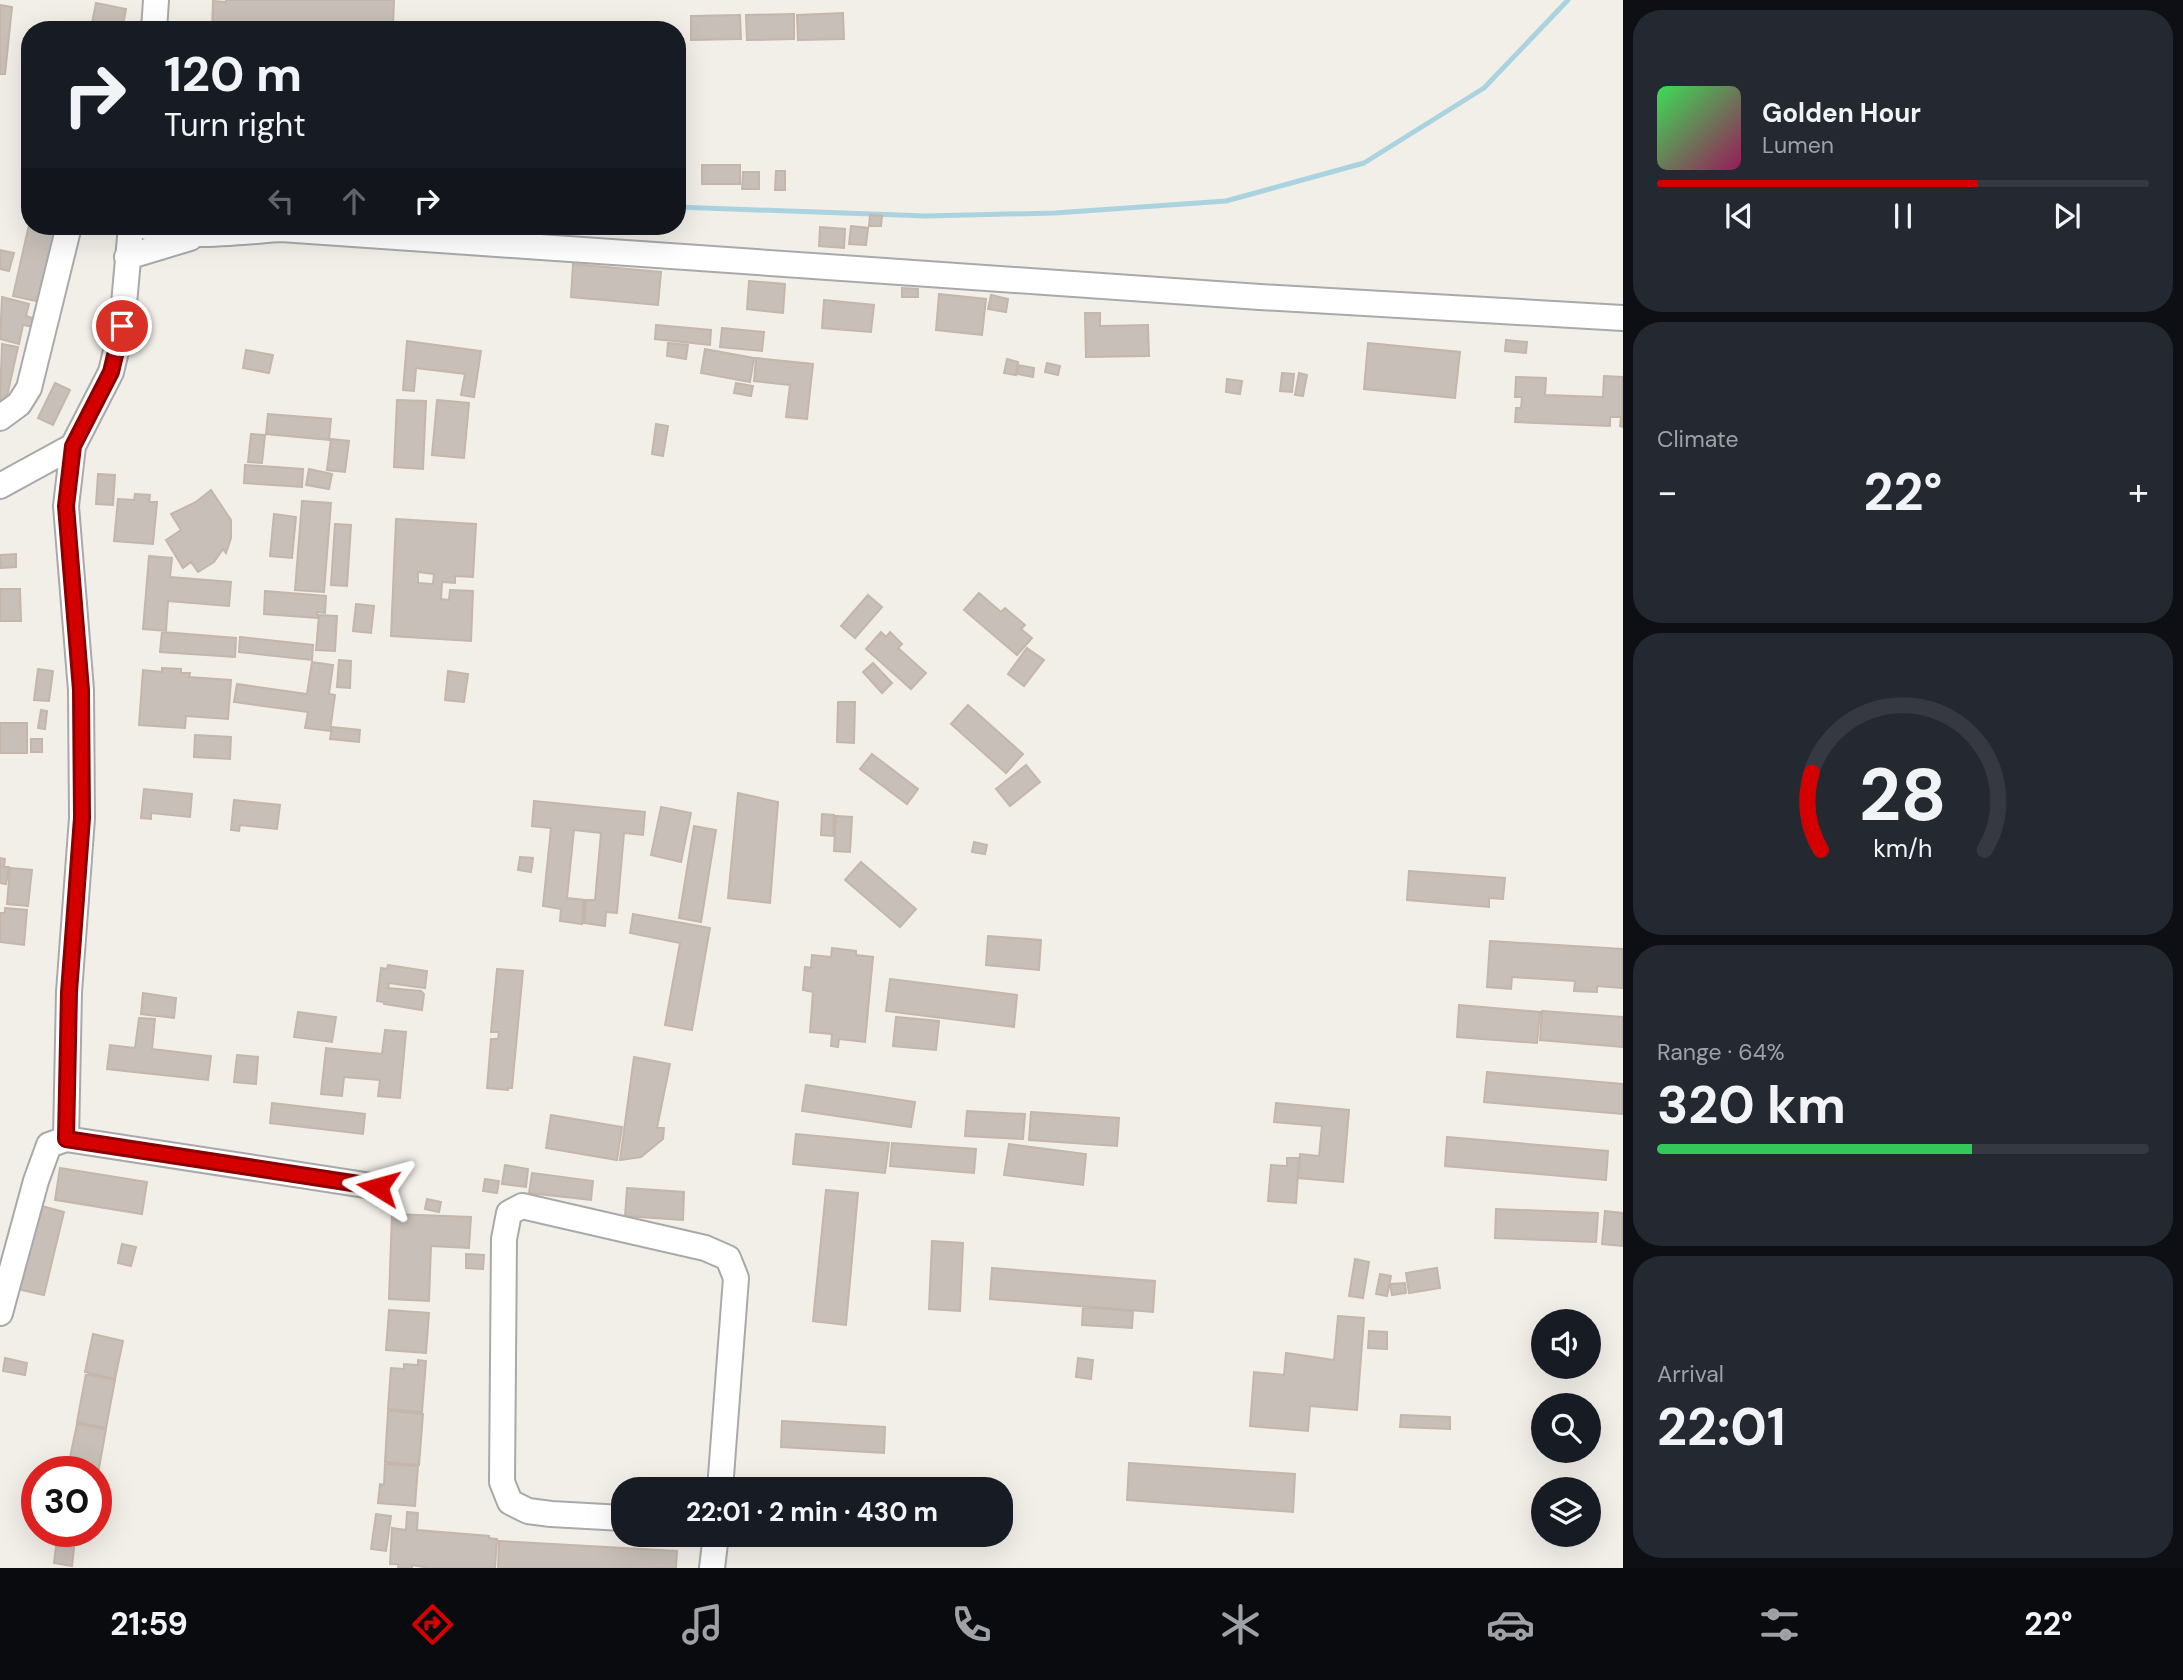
<!DOCTYPE html>
<meta charset="utf-8">
<style>
:root{--surface:#171b24;--page:#242831;--text:#f1f3f6;--muted:#9ea1a6;--line:#363941;--accent:#d40000}
body{margin:0;font-family:"DM Sans",sans-serif;background:var(--page);color:var(--text);height:100vh;display:flex;flex-direction:column;font-size:26px;white-space:nowrap}
*{box-sizing:border-box;margin:0}
p{font-size:23px;color:var(--muted)}
.icon{flex:none;width:38px;height:38px;fill:none;stroke:currentColor;stroke-width:2;stroke-linecap:round;stroke-linejoin:round}
.map{position:relative;flex:1;overflow:hidden}
.details{display:flex;flex-direction:column;gap:10px;padding:10px;background:#0d0f14;width:560px}
.details>*{flex:none}
.banner{position:absolute;left:21px;top:21px;width:665px;height:214px;border-radius:28px;box-shadow:0 7px 28px #0002;background:#171b24;color:var(--text);overflow:hidden}
.fabs{position:absolute;left:1531px;top:1309px;display:grid;gap:14px}
.fabs a{display:grid;place-items:center;width:70px;height:70px;border-radius:50%;background:var(--surface);box-shadow:0 7px 28px #0002;font-size:35px}
.speed{position:absolute;left:21px;top:1456px;display:flex;gap:14px;font-size:35px;font-weight:700;text-align:center}
.speed>*{display:grid;place-content:center;width:91px;height:91px;border-radius:50%;background:var(--surface);box-shadow:0 7px 28px #0002;line-height:1}
.speed .limit{border:10px solid #d22;background:#fff;color:#111}
.pin{position:absolute;display:grid;place-items:center;width:60px;height:60px;color:#fff;margin:-30px;border:4px solid #fff;border-radius:50%;box-shadow:0 2px 7px #0007}
.me{position:absolute;width:77px;margin:-38px;rotate:278deg;stroke-linejoin:round;filter:drop-shadow(0 0 5px #0008)}
.turn{display:flex;align-items:center;gap:24px;height:147px;padding:0 28px;font-size:32px}
.turn .icon{width:91px;height:91px;stroke-width:2.5}
.turn b{display:block;font-size:49px;line-height:60px}
.lanes{display:flex;align-items:center;height:66px;padding:0 28px;background:#0003;justify-content:center;gap:35px;direction:ltr}
.lanes .off{opacity:.35}
.big{font-size:52px;font-weight:700;line-height:1.1}
.details .widget{flex:1;display:flex;flex-direction:column;justify-content:center;gap:10px;min-width:0;padding:0 24px;border-radius:28px;background:var(--page)}
.details .dial{align-items:center;gap:0}
.dial svg{height:182px;overflow:visible;fill:none;stroke:var(--line);stroke-width:7;stroke-linecap:round;text-anchor:middle}
.dial text{fill:var(--text);stroke:none}
.song{display:flex;align-items:center;gap:21px}
.cover{width:84px;height:84px;border-radius:10px;background:linear-gradient(135deg,hsl(130 70% 55%),hsl(330 70% 35%))}
.played{height:7px;border-radius:4px;background:linear-gradient(90deg,var(--accent) 65%,var(--line) 65%)}
.keys{display:flex;justify-content:space-around;direction:ltr}
.heat{display:flex;justify-content:space-between;align-items:center;font-size:38px;direction:ltr}
.charge{height:10px;border-radius:5px;background:linear-gradient(90deg,#34c759 64%,var(--line) 0)}
.trip{position:absolute;left:611px;top:1477px;width:402px;height:70px;border-radius:28px;background:var(--surface);box-shadow:0 7px 28px #0002;font-weight:700;line-height:70px;text-align:center}
.menu{display:flex;height:112px;justify-content:space-around;align-items:center;background:#090b0e;color:var(--muted)}
.menu .icon{width:49px;height:49px}
.menu .on{color:var(--accent)}
.menu b{font-size:32px;color:var(--text)}
main{display:flex;flex:1;min-height:0}
.map>svg:first-child{display:block}
.lines{fill:none;stroke-linecap:round;stroke-linejoin:round}
.stream{stroke:#aad3df;stroke-width:5}
.building{fill:#c7bfb8;stroke:#c4b6ab;stroke-width:2;fill-rule:evenodd}
.minor-casing{stroke:#a9a9a9;stroke-width:28}
.minor{stroke:#fff;stroke-width:24}
.route-casing{stroke:#8a0000;stroke-width:18}
.route{stroke:#d40000;stroke-width:12}
</style>
<main>
<div class="map">
<svg width="1623" height="1568" viewBox="0 0 1623 1568">
<rect width="100%" height="100%" fill="#f2efe9"/>
<g class="lines">
<!-- stream -->
<path class="stream" d="M677,207L926,216L1055,213L1226,201L1364,163L1484,88L1568,0"/>
</g>
<!-- building -->
<path class="building" d="M226,0H394L393,26L359,24L358,30H212L213,1L226,2Z
M96,3L126,9L122,30L91,28Z
M0,5L12,7L5,74H0Z
M843,13L844,39L798,40L797,15Z
M794,14V39L747,40L746,15Z
M740,15L741,39L691,40V16Z
M702,165H740V184H702Z
M776,171H785V190H775Z
M743,172H759V189H742Z
M870,215L882,216L881,226H869Z
M30,220V226H57L41,302L13,296Z
M851,226L868,228L866,245L849,244Z
M820,227L845,229L844,248L819,246Z
M0,250L14,253L9,271L0,269Z
M573,264L661,272L658,305L571,297Z
M749,281L785,284L783,313L747,309Z
M902,288L918,289V297H902Z
M939,294L986,299L982,335L936,330Z
M991,295L1008,299L1006,312L988,309Z
M2,297L29,304L26,316L36,319L34,327L23,325L19,344L0,339Z
M824,300L874,305L871,332L822,328Z
M1085,313H1100V326L1148,325L1149,356L1086,357Z
M656,325L711,330L710,345L655,339Z
M722,328L764,332L762,351L720,347Z
M1506,340L1527,342L1526,353L1505,351Z
M407,341L481,351L474,397L461,395L465,374L416,368L414,391L403,390Z
M668,343L688,345L686,359L667,356Z
M1368,343L1460,352L1455,398L1364,389Z
M2,344L18,347L6,401L0,400Z
M705,349L754,358L750,382L701,373Z
M246,350L273,355L269,373L243,368Z
M756,358L813,364L807,419L786,417L790,385L754,381Z
M1007,359L1018,362L1016,375L1004,373Z
M1047,363L1060,366L1058,375L1045,372Z
M1018,365L1034,368L1033,377L1017,374Z
M1282,373L1294,374L1292,392L1280,391Z
M1299,373L1307,375L1303,396L1295,395Z
M1604,376L1623,377V427L1620,426L1621,417H1610V426L1515,422L1516,408H1521L1522,397H1515L1516,377L1546,378L1545,395L1603,397Z
M1227,379L1242,381L1240,394L1226,392Z
M55,383L70,390L53,425L38,418Z
M736,383L753,386L751,396L734,393Z
M397,400L426,401L423,469L394,467Z
M437,400L469,403L464,458L432,455Z
M268,414L331,419L329,440L266,434Z
M656,424L668,426L663,456L652,454Z
M251,434L265,435L262,463L248,462Z
M331,439L349,441L345,472L327,470Z
M245,465L303,469L302,487L244,483Z
M309,469L332,474L329,489L306,485Z
M98,474L115,475L113,505L96,504Z
M211,490L231,520V538L226,553L223,549L214,562L198,572L191,562L183,568L166,540L181,530L171,514L196,502Z
M135,494L150,495L149,502H157L153,544L114,541L118,499L134,500Z
M302,501L331,503L324,592L295,590Z
M274,514L296,517L292,558L270,556Z
M396,519L476,524L473,577L455,576V583L442,582L441,599L449,600L450,590L473,591L471,641L391,636ZM418,572L434,574L433,584L418,583Z
M335,524L351,525L347,586L331,585Z
M16,554V567L1,568L0,555Z
M149,556L172,558L170,577L231,582L229,606L168,601L166,631L143,629Z
M0,589H20L21,621H0Z
M265,591L326,596L325,613L317,612V618L264,614Z
M979,593L1001,612L1005,608L1025,625L1021,629L1032,638L1017,655L964,610Z
M868,595L882,607L855,638L841,626Z
M356,604L374,606L371,633L353,631Z
M319,615L337,616L335,651L316,650Z
M162,632L236,638L235,657L160,652Z
M881,632L886,637L890,632L902,644L898,648L926,673L911,689L866,649Z
M240,637L313,645L312,660L239,652Z
M1027,648L1044,660L1024,686L1008,674Z
M339,660L351,661L350,688L337,687Z
M312,662L333,665L329,694L335,695L330,731L305,728L308,712L234,702L237,684L307,694Z
M873,663L892,683L882,693L863,672Z
M162,668L181,669V673H190L189,677L231,680L228,719L186,716L185,728L139,725L143,670L162,672Z
M38,669L53,671L49,701L34,700Z
M448,671L468,674L464,702L445,700Z
M838,702H855L854,743L837,742Z
M968,705L1023,754L1006,773L951,724Z
M41,710L47,711L45,729L38,728Z
M0,723H27V753H0Z
M332,727L360,730L359,742L330,739Z
M195,735L231,737L230,759L194,757Z
M31,739H42V752H31Z
M872,754L918,789L907,804L860,769Z
M1026,765L1040,782L1010,806L996,789Z
M144,789L192,794L190,817L151,813V819L141,818Z
M738,793L778,802L770,903L728,898Z
M234,800L280,805L277,829L240,825L239,831L231,830Z
M534,801L645,812L643,835L624,833L617,913L606,912L605,926L584,923L586,900H595L601,833L574,830L567,898L584,900L582,924L560,921L561,909L543,906L551,828L532,826Z
M661,807L691,813L681,862L651,855Z
M822,814L834,815L833,836L821,835Z
M836,816L852,817L850,852L834,851Z
M694,826L716,830L701,922L679,918Z
M974,842L987,845L985,854L972,852Z
M520,857L533,858L531,872L518,870Z
M0,858L5,859L4,867H9L6,884L0,883Z
M861,862L916,909L900,927L845,880Z
M10,868L32,870L28,906L7,904Z
M1409,871L1505,878L1503,899L1489,898V907L1407,900Z
M5,908L27,910L24,945L0,942V913H5Z
M633,914L710,928L692,1030L665,1025L680,943L630,933Z
M988,936L1041,940L1039,970L986,965Z
M1490,941L1623,949V988L1597,986V992L1574,991L1575,981L1512,977L1511,989L1487,987Z
M832,948L856,951V955L873,957L865,1042L839,1039L838,1047L831,1046L832,1034L810,1032L813,992L803,990L805,967L811,968L812,955L831,957Z
M388,965L427,971L425,988L389,983L388,988L421,991L424,994L422,1010L384,1004V1002L377,1001L381,968L387,969Z
M497,969L523,971L512,1088H508V1090L487,1088L491,1039H498L499,1032H491Z
M890,979L1017,995L1014,1027L886,1011Z
M143,993L176,998L174,1018L141,1014Z
M1459,1005L1540,1012L1537,1043L1457,1037Z
M1542,1011L1623,1017V1047L1540,1040Z
M298,1012L336,1017L332,1042L294,1037Z
M896,1017L939,1021L936,1050L893,1046Z
M139,1018L155,1019L152,1049L211,1056L208,1080L107,1069L110,1045L135,1048Z
M385,1030L406,1032L400,1098L378,1096L380,1080L344,1077L342,1096L321,1094L326,1048L382,1054Z
M237,1055L258,1057L256,1084L234,1082Z
M634,1057L670,1064L657,1128H664L663,1139L641,1157L620,1160Z
M1487,1072L1623,1084V1114L1484,1102Z
M806,1085L915,1102L911,1127L802,1111Z
M272,1103L365,1114L363,1134L270,1123Z
M1276,1103L1349,1110L1343,1182L1298,1178L1300,1154L1319,1156L1322,1126L1274,1122Z
M967,1111L1025,1114L1023,1139L965,1136Z
M1031,1112L1119,1118L1117,1146L1029,1140Z
M551,1115L622,1127L617,1160L546,1148Z
M796,1134L889,1143L885,1173L793,1164Z
M1447,1137L1608,1151L1606,1180L1445,1166Z
M892,1143L976,1149L974,1173L890,1166Z
M1009,1144L1086,1154L1083,1185L1004,1175Z
M1287,1158H1299L1296,1203L1268,1201L1271,1165L1287,1166Z
M505,1165L528,1169L526,1187L502,1184Z
M60,1168L147,1182L142,1214L55,1200Z
M532,1173L593,1181L591,1200L529,1193Z
M485,1179L499,1181L497,1193L483,1191Z
M627,1188L684,1192L683,1220L625,1216Z
M826,1190L858,1193L846,1325L813,1321Z
M427,1199L441,1202L439,1212L425,1209Z
M38,1205L64,1212L44,1295L17,1289Z
M1496,1209L1598,1213L1596,1242L1495,1238Z
M1605,1211L1623,1213L1622,1246L1602,1244Z
M392,1214L471,1217L469,1248L431,1246L429,1301L389,1299Z
M932,1241L963,1243L960,1311L929,1309Z
M122,1244L136,1247L131,1266L118,1263Z
M466,1254L484,1255L483,1269L466,1268Z
M1355,1259L1369,1262L1363,1298L1349,1296Z
M992,1268L1155,1281L1153,1312L990,1299Z
M1437,1268L1440,1288L1409,1293L1406,1273Z
M1380,1274L1391,1276L1387,1296L1376,1294Z
M1405,1283L1406,1293L1392,1295L1390,1284Z
M1083,1307L1133,1311L1132,1328L1082,1325Z
M389,1310L429,1313L426,1353L386,1350Z
M1338,1316L1364,1318L1357,1410L1310,1406L1308,1431L1250,1426L1254,1372L1284,1375L1286,1353L1334,1360Z
M1369,1331L1387,1332V1349L1368,1348Z
M93,1334L123,1341L115,1379L85,1372Z
M5,1358L27,1363L25,1375L3,1371Z
M1078,1358L1093,1360L1091,1379L1076,1377Z
M418,1360L426,1361L422,1412L388,1409L391,1368L404,1369V1364L418,1365Z
M86,1374L115,1380L106,1428L77,1422Z
M388,1411L423,1414L419,1465L385,1462Z
M1401,1415L1450,1417V1429L1400,1427Z
M782,1421L885,1427L884,1453L781,1447Z
M77,1424L106,1429L96,1485V1472H67Z
M1129,1463L1295,1474L1293,1512L1127,1500Z
M385,1464L418,1466L415,1506L378,1503L380,1484L384,1485Z
M790,1483L833,1486L861,1489H789Z
M407,1512L418,1513L417,1530L489,1536V1538L497,1539L495,1568H429L412,1565V1568H398V1564H390L392,1528L406,1530Z
M376,1514L391,1516L386,1551L371,1549Z
M499,1541L677,1551L676,1568H498Z
M56,1546L74,1548L72,1566L54,1563Z"/>
<g class="lines">
<!-- minor casing -->
<g class="minor-casing">
<path id="minor" d="M154,30L156,0
M145,226C174,241 247,231 281,229L1260,297L1623,318
M127,257L190,238
M0,418L19,404L29,388L69,226
M0,486L73,446
M66,1139L69,992L82,818L81,690L66,506L73,446L111,372L122,326L131,226
M0,1313L36,1181L49,1145L66,1139L378,1187
M623,1518L551,1514L528,1511L510,1502L502,1482L504,1239L509,1213L522,1206L705,1248L728,1258L736,1278L720,1489
M712,1568L716,1535"/>
</g>
<!-- minor -->
<use href="#minor" class="minor"/>
</g>
<g class="lines">
<!-- route casing -->
<g class="route-casing">
<path id="route" d="M122,326L111,372L73,446L66,506L81,690L82,818L69,992L66,1139L378,1187"/>
</g>
<!-- route -->
<use href="#route" class="route"/>
</g>
</svg>
<div class="fabs">
<a><svg class="icon" aria-label="sound" viewBox="0 0 24 24"><path d="M4 9h4l5-4v14l-5-4H4zM17 9q2 3 0 6"/></svg></a>
<a><svg class="icon" aria-label="search" viewBox="0 0 24 24"><circle cx="10" cy="10" r="6"/><path d="M15 15l6 6"/></svg></a>
<a><svg class="icon" aria-label="layers" viewBox="0 0 24 24"><path d="M12 4l9 5-9 5-9-5zM3 14l9 5 9-5"/></svg></a>
</div>
<div class="speed"><div class="limit">30</div></div>
<div class="pin" style="left:122px;top:326px;background:#d93025"><svg class="icon" aria-label="arrive" viewBox="0 0 24 24"><path d="M6 21V4h12l-3 4 3 4H6"/></svg></div>
<svg class="me" style="left:378px;top:1187px" viewBox="-20 -20 40 40"><path d="M0-17L14 15 0 8-14 15z" fill="#d40000" stroke="#fff" stroke-width="4"/></svg>
<div class="trip">22:01 · 2 min · 430 m</div>
<div class="banner">
<div class="turn"><svg class="icon" aria-label="right" viewBox="0 0 24 24"><path d="M7 20v-9h11M14 6l5 5-5 5"/></svg><div><b>120 m</b>Turn right</div></div>
<div class="lanes"><svg class="icon off" aria-label="left" viewBox="0 0 24 24"><path d="M17 20v-9H6M10 6l-5 5 5 5"/></svg><svg class="icon off" aria-label="ahead" viewBox="0 0 24 24"><path d="M12 20V5M6 11l6-6 6 6"/></svg><svg class="icon" aria-label="right" viewBox="0 0 24 24"><path d="M7 20v-9h11M14 6l5 5-5 5"/></svg></div>
</div>
</div>
<section class="details">
<div class="widget">
<div class="song"><i class="cover"></i><div><b>Golden Hour</b><p>Lumen</p></div></div>
<div class="played"></div>
<div class="keys"><svg class="icon" aria-label="previous" viewBox="0 0 24 24"><path d="M18 5L8 12l10 7zM5 5v14"/></svg><svg class="icon" aria-label="pause" viewBox="0 0 24 24"><path d="M8 5v14M16 5v14"/></svg><svg class="icon" aria-label="next" viewBox="0 0 24 24"><path d="M6 5l10 7-10 7zM19 5v14"/></svg></div>
</div>
<div class="widget"><p>Climate</p>
<div class="heat"><a>−</a><b class="big">22°</b><a>+</a></div>
</div>
<div class="widget dial"><svg viewBox="0 0 100 80">
<path d="M14 69A42 42 0 1 1 86 69"/>
<path d="M14 69A42 42 0 0 1 10 35" stroke="#d40000"/>
<text x="50" y="56" font-size="32" font-weight="700">28</text>
<text x="50" y="72" font-size="11">km/h</text>
</svg></div>
<div class="widget"><p>Range · 64%</p><b class="big">320 km</b><div class="charge"></div></div>
<div class="widget"><p>Arrival</p><b class="big">22:01</b></div>
</section>
</main>
<nav class="menu">
<b>21:59</b>
<svg class="icon on" aria-label="directions" viewBox="0 0 24 24"><path d="M12 3l9 9-9 9-9-9zM9 14v-3h6M13 9l2 2-2 2"/></svg>
<svg class="icon" aria-label="music" viewBox="0 0 24 24"><path d="M9 18V5l10-2v13"/><circle cx="6" cy="18" r="3"/><circle cx="16" cy="16" r="3"/></svg>
<svg class="icon" aria-label="phone" viewBox="0 0 24 24"><path d="M5 4h4l2 5-3 2q2 4 5 5l2-3 5 2v4C11 20 4 13 5 4z"/></svg>
<svg class="icon" aria-label="climate" viewBox="0 0 24 24"><path d="M12 3v18M4 7l16 10M4 17L20 7"/></svg>
<svg class="icon" aria-label="car" viewBox="0 0 24 24"><path d="M5 17H2v-5l4-1 3-4h7l3 4 3 1v5h-3M9 17h6M6 11h13"/><circle cx="7" cy="17" r="2"/><circle cx="17" cy="17" r="2"/></svg>
<svg class="icon" aria-label="filters" viewBox="0 0 24 24"><path d="M4 7h16M4 17h16"/><circle cx="9" cy="7" r="2"/><circle cx="15" cy="17" r="2"/></svg>
<b>22°</b>
</nav>
